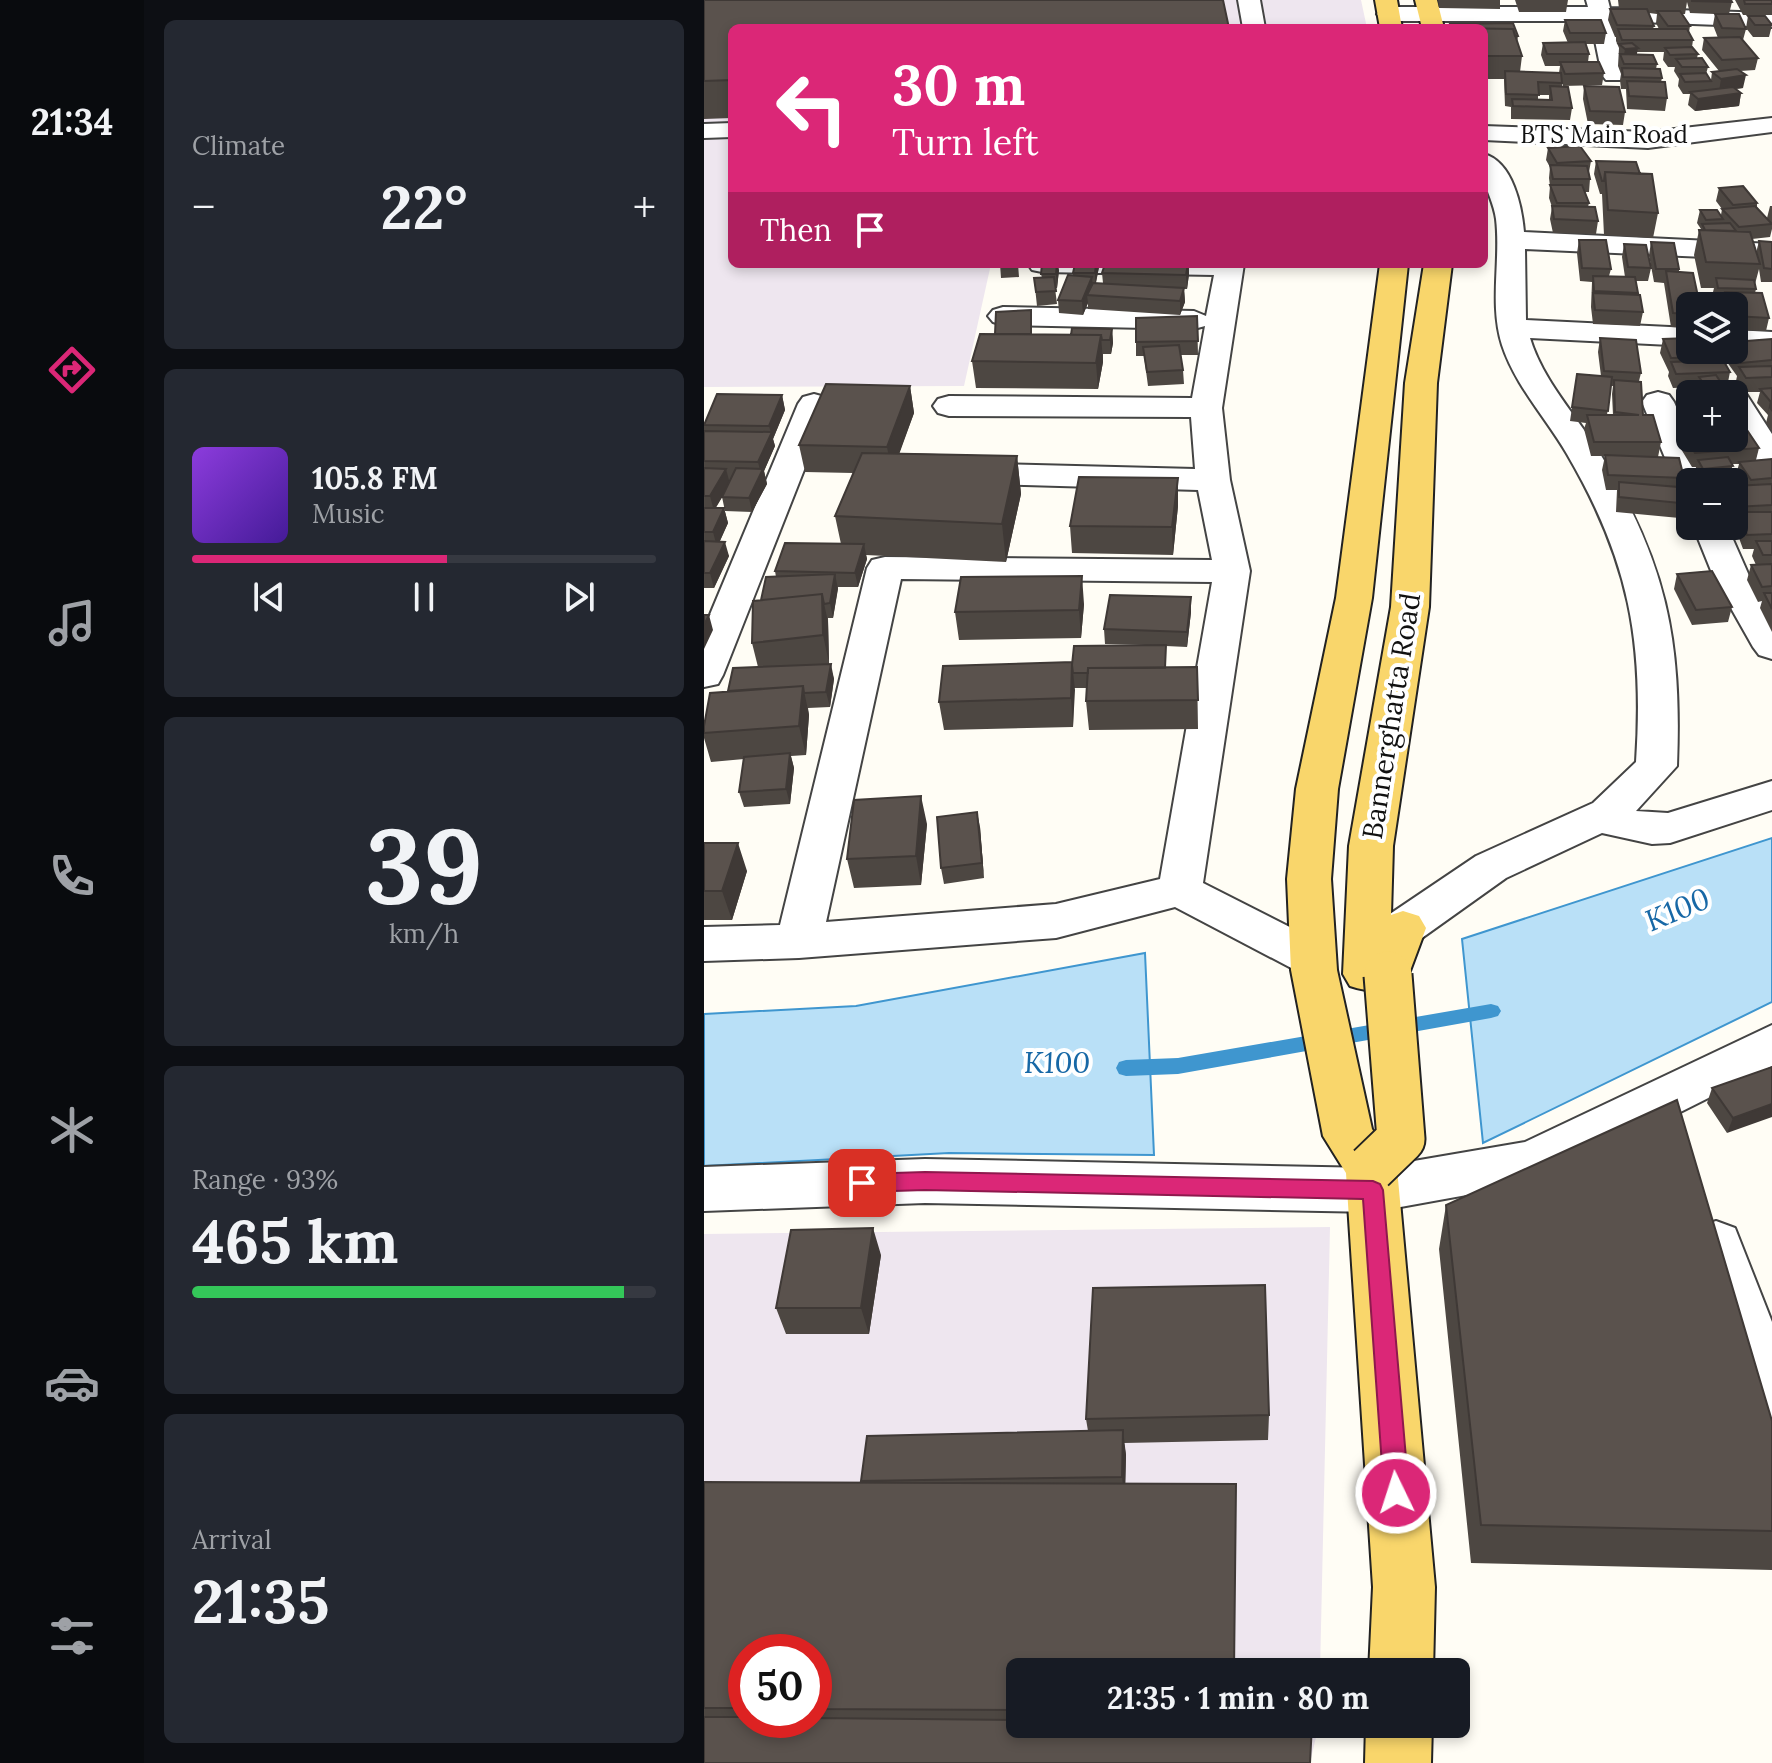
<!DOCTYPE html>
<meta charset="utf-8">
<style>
:root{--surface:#171b24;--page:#242831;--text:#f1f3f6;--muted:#9ea1a6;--line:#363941;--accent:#db2777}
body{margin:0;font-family:Lora,serif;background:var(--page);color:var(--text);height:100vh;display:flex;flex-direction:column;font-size:30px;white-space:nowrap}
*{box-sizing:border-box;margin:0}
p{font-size:26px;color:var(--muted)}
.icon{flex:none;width:44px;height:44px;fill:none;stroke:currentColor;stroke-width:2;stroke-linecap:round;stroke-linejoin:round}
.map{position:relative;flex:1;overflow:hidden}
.panel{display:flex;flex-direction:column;gap:20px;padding:20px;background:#0d0f14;width:560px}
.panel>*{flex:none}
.banner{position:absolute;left:24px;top:24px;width:760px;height:244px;border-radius:12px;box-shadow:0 4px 12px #0003;background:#db2777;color:#fff;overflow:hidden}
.fabs{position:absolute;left:972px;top:292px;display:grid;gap:16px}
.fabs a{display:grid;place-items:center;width:72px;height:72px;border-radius:12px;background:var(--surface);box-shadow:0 4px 12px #0003;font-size:40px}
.speed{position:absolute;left:24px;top:1634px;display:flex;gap:16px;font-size:40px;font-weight:700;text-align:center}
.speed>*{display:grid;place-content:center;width:104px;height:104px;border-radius:50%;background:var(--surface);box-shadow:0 4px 12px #0003;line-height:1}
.speed .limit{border:12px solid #d22;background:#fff;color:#111}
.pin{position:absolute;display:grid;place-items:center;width:68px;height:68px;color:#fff;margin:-34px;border-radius:16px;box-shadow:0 4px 12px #0006}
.me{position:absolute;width:88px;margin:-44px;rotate:356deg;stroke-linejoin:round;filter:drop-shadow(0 0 6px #0008)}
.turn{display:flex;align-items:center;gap:28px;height:168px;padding:0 32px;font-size:36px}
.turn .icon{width:104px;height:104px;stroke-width:2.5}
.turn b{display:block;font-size:56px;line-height:68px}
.then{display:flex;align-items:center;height:76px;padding:0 32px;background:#0003;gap:16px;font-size:30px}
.big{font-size:60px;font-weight:700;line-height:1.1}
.panel .tile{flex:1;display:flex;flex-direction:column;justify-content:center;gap:12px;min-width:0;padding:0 28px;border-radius:12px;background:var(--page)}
.panel .dial{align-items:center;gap:0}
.dial b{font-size:104px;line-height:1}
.song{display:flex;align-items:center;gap:24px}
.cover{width:96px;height:96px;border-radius:12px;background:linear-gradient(135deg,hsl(270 70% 55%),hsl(260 70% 35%))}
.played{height:8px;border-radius:4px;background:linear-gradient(90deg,var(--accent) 55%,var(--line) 55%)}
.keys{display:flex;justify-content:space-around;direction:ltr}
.heat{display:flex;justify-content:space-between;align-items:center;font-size:44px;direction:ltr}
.charge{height:12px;border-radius:6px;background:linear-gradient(90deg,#34c759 93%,var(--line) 0)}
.trip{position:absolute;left:302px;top:1658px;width:464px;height:80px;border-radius:12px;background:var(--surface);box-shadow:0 4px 12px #0003;font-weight:700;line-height:80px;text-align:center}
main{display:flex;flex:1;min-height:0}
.menu{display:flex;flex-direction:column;width:144px;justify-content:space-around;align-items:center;background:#090b0e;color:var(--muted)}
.menu .icon{width:56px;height:56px}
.menu .active{color:var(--accent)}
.menu b{font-size:36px;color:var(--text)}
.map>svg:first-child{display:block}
.industrial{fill:#eee6ef;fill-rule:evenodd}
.water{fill:#b9e0f7;stroke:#3f96cf;stroke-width:2}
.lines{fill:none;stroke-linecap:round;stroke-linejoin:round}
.stream{fill:#3f96cf;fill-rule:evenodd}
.minor-casing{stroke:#444;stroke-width:4}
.major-casing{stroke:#222;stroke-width:4}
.minor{fill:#fff;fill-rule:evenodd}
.major{fill:#f9d66b;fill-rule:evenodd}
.major-bridge-casing{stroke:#222;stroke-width:51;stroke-linecap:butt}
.major-bridge{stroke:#f9d66b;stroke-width:47}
.wall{fill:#4d4742;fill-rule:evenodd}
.shaded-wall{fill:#3f3936}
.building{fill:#5a524d;stroke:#3f3936;stroke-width:2}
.route{fill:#db2777;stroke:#8e194d;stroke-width:2}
.labels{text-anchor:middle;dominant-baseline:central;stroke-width:8;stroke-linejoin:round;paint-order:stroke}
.far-street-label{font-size:24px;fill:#111;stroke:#fff}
.street-label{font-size:28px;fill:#111;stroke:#fff}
.water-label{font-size:30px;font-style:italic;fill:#1768a6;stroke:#fff}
</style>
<main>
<nav class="menu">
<b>21:34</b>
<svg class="icon active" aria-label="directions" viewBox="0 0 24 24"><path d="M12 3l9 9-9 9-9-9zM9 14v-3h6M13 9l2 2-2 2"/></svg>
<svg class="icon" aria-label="music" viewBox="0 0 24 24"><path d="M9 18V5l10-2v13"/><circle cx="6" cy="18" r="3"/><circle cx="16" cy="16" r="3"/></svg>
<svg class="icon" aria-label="phone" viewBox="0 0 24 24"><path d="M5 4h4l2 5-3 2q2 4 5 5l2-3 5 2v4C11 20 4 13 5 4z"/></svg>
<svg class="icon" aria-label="climate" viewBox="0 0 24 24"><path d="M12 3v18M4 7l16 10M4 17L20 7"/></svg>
<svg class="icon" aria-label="car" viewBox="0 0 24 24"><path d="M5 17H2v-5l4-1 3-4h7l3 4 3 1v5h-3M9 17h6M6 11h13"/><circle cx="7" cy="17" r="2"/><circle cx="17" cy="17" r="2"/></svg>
<svg class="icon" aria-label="filters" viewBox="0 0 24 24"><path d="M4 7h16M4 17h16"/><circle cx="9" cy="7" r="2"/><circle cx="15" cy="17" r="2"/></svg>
</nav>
<section class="panel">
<div class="tile"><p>Climate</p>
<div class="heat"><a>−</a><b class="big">22°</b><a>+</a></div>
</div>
<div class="tile">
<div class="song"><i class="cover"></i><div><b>105.8 FM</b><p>Music</p></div></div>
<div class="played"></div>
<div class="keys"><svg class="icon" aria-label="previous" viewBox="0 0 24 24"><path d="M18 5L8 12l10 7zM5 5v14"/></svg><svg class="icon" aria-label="pause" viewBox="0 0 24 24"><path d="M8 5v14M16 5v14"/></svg><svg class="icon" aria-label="next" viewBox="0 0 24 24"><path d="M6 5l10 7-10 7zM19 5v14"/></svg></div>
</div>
<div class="tile dial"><b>39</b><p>km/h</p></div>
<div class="tile"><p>Range · 93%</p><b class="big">465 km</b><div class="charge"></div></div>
<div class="tile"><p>Arrival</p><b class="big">21:35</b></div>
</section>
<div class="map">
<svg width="1068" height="1763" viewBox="0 0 1068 1763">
<rect width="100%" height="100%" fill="#fffdf5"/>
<!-- industrial -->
<path class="industrial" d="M0,0H657L663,28H28V264H287L260,386L0,387Z
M626,1227L616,1672H316V1724H615L606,1763H0V1234ZM42,1652H110V1720H42Z"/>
<!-- water -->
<path class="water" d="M1068,838V1002L779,1143L758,939Z
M441,953L450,1155L245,1153L0,1166V1014L152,1006Z"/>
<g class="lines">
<!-- stream -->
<path class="stream" d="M787,1004L794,1006L797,1011L794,1016L787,1018L474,1074L422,1076L415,1074L412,1068L415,1062L422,1060L474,1058Z"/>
<!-- minor casing -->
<g class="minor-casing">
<path id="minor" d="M534,0H556L561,28H539Z
M882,0H904L906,8L1068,13V27L909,21L922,75L918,80H902L898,75L887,21H684L673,14L684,7H884Z
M1068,118V132L944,148L780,140V126L944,132Z
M28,123V137L0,138V124Z
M780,154C809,162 818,207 820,232L1068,244V260L821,249L822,320L986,328V346L826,338C839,381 872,415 895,452C962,562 978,638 973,766L932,811L964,813L1068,781V810L966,843L948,844L898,833L802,878L715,940L699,945L683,940L676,928L683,916L772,856L889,803L932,762C940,641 925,560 863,454C842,418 811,385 798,345C785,304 797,260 792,219C790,204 783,192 780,179C779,171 780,162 780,154Z
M324,264H540L518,408L526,480L546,571L499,883L625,947L632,959L625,971L609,976L593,971L471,907L352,938L95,958L0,961V927L76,925L163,568L168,560L181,557L508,560L494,490L255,483L243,480L238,473L243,466L255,463L491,469L487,417L245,416L234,413L229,406L234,399L245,396L488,398L501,326L490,329L299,325L289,322L284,316L289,310L299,307L490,311L502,316L510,275L338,272L328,270ZM197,579L508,582L456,879L352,904L122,922Z
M1030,330L1068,332V350L1030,348Z
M1030,389L1041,392L1068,434V471L1056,468L1030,425V394H1018Z
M954,392L965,395L970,402L1005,482H986V492L976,489L971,482L938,402L943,395Z
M110,394L121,397L126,404L19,675L14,684L0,687V629L94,404L99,397Z
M989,526H1023L1046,578L1068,615V659L1055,655L1049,647L1010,578Z
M1068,1025V1066L847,1177L829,1183L669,1212L221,1203L0,1211V1167L221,1159L669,1168L821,1142Z
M1012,1221L1031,1228L1068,1322V1425L1048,1417L985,1244L993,1228Z"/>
</g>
<!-- major casing -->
<g class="major-casing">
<path id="major" d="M671,0H693L698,28H676Z
M711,0H733L740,28H718Z
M676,264H704L668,598L634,789L627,879L633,970L668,1129L693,1168L731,1587L729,1672H665L669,1587L642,1173L619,1136L587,970L583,879L592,789L632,598Z
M720,264H748L733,383L725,607L689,846L687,915L699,911L715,916L722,928L700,987C682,993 664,992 646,986L639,974L645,846L687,607L701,383Z
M662,1724H728L727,1763H661Z"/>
</g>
<!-- minor -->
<use href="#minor" class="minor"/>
<!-- major -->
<use href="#major" class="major"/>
<!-- major-bridge casing -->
<g class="major-bridge-casing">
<path id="major-bridge" d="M667,1168L697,1139L684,975"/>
</g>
<!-- major-bridge -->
<use href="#major-bridge" class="major-bridge"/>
</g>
<!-- wall -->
<path class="wall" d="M0,0L28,28V118L0,119Z
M734,0H796V9L735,8Z
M811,0H864L862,12H815Z
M914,0H1027L1028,2L1025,14L1042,29L1039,40L1054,58L1051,70L1036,71L1039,88L1031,89L1037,93L1035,106L991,111L984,105L986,94H979L974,86L975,79L970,71L971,67H964L959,60L960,52H933V55L953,64L952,69L958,78L957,82L963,98L961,111L923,109L922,89H917L916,80L917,74L914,66L915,48L912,41V37H911L904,20L906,9H915ZM983,2L986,13L1011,14L1009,25L1014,38H1000L998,50L1015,71L1008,72L1007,80L1002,74L1004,67L993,58L994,54L988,47L989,40L985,32L986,26L978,14H981ZM945,13L953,14L952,23L955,29H949L950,26Z
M1031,0H1068V15H1039Z
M1044,16L1068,25L1065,37H1049L1042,28Z
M861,20H897L902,33L900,44H882L885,54L884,62H895L900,73L898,85L859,86L858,83V86L864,87L868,108L866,120L807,119V107L801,106L800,79H780V28H745L746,24L809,23L814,36L813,42L818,56L816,72L855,73L856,66H841L837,55L839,43H864L859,31ZM834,95H845V100L834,99Z
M880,86L921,112L919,125L884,124L879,99Z
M844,148L887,161L885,172L886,179L885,192H881L885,203L884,207L894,221L892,234L849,233L846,219L848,207L845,198L846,186L845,178L846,167L842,160Z
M892,161L936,174L954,213L949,238L900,235L898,194H896L890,174Z
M1015,188L1053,203V207L1063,218L1066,206H1068V229L1066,237L1048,239L1052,253L1055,241L1068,242V282H1057L1055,269L1051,284L1052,289L1051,293L1065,318L1062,331L1030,330V306H1018L1019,302L1011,301L1009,292L1010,288H997L990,255L995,230L997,229L993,223L996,210L1017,215L1018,209L1012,201Z
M875,240L907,269L905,276L921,277L918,257L920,244L947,268L944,281H932L933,295L939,312L936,326L889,324L887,307L888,282L876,281L873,253Z
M947,242L975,269V272L986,306V328L967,327L960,283L950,282L945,255Z
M296,264H314L315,277L297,278Z
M401,264H485V274L483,289H480L481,302L476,315L384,309V303L379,315L355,313L354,300L369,276V273L395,267L392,283H399L398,273Z
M355,270L353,288H351L353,304L333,306L330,278H338L337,274Z
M493,316L494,355H477L479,370L480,384L444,386L440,356H432V342Z
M328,324V334L367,335L408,329L409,343L407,354H399V362L394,389L272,388L268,361L291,334Z
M896,338L937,373L935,381L939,415L957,442L954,457L980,478L978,488H986V519L912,512L913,490H902L898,470L901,456H887L880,429L882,423L866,421L873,374L897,376L894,352ZM907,386H909L908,394L909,415H903Z
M959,339L986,350H1030L1068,339V431L1062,423L1064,415L1053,403L1056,392H1038L1032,381L1033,376L1023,362L1022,366L1026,372L1023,387H1020L1021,389L1020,394H994L992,391L993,387L969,388L964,376L965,372L956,353Z
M206,386L210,413L195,453L313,456L317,494L302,562L162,555L163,559L154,587H134L129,618H124L125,663L130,679L126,707L104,708L105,715L102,755L87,756L90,768L86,804L40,807L35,792L40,759L7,762L0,738V726L24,691L54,667L48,643L57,600L72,577L71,571L137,544L131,516L149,473L101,472L95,445Z
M78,395L81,410L69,439L71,446L60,471L63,484L48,512L21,511L18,497L11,508H20L24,523L16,541L25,556L10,588H0V423Z
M986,401V430H984L975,416L978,402Z
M1030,405L1035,412L1031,426L1030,427Z
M980,435L1055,448L1052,460L1068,459V632L1056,608L1058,601L1054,602L1043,580L1047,565H1052L1048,556L1050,549H1039L1031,527L1032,522H1030V482H995L991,475L992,467H988L977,449ZM1028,464H1035L1032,475L1028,470Z
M474,506L469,555L368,553L366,526Z
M973,574L1028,607L1024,622L988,625L970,589Z
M487,597V612L483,647L462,646V668L493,667L494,729L385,730L382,701L383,688H370L369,727L240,730L235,702L368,662L441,645L401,644L400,629Z
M380,604L377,638L255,640L251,612Z
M223,824L217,885L150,888L143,859Z
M276,827L280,878L240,884L237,868Z
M0,843L43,871L28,920H0Z
M1068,1067L1023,1133L1003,1103L1008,1088Z
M742,1205L1068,1421V1570L767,1563L735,1249Z
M177,1255L165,1334H82L72,1308Z
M565,1415L564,1440L420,1443L422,1455L421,1484L316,1672V1724L0,1763V1482L157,1483V1481L384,1431L382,1419ZM42,1652H110V1720H42Z"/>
<!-- shaded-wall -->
<path class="shaded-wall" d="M934,48L932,59L919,61L921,49Z
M1042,75L1039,88L1015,91L1017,79Z
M1037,93L1035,106L991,111L994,99Z
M353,264H354L355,270L353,288L352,274Z
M392,264H394L395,267L391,286V273Z
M484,264L485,274L483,289L482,275Z
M388,277L389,290L383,295L384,303L379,315L378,301Z
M480,288L481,302L476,315V301Z
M408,329L409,343L407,354L406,340Z
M397,335L399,362L394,389L392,363Z
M206,386L210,413L188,474L183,447Z
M78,395L81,410L69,439L71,446L60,471L63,484L48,512L45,498L57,474L54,462L67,433L65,426Z
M1066,401H1068V412L1065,408L1063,416Z
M313,456L317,494L302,562L298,524Z
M22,469L26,484L10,511L6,496Z
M474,478V506L469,555L468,527Z
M20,508L24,523L13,547L9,532Z
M21,542L25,556L10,588L6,573Z
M160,544L163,559L154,587L151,573Z
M131,574L134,589L129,618L126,603Z
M378,576L380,604L377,638L375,610Z
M118,594L124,622L125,663L119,635Z
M487,597V612L483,647V632Z
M5,615L9,630L0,649V625Z
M368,662L371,690L369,727L367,698Z
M127,664L130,679L126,707L122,692Z
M99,686L105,715L102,755L95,726Z
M86,753L90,768L86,804L82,789Z
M217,796L223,824L217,885L212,856Z
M273,812L276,827L280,878L278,863Z
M34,843L43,871L28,920L18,891Z
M1068,1104V1117L1023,1133L1029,1118Z
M169,1228L177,1255L165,1334L157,1308Z
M419,1430L422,1455L421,1501L418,1477Z"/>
<!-- building -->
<path class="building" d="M0,0H519L525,28H28V80L0,81Z
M988,0H1027L1028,2L988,1Z
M1040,0H1068V4H1041Z
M906,9H943L950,26L913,25Z
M953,11H976L986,26H964Z
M1011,14H1035L1042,29L1018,28Z
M1044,16H1061L1068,25H1051Z
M861,20H897L902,33H866Z
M809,23L814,36H811L809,29L747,28L746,24Z
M780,29H809L818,56H780Z
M914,29H983L989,40H918Z
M1036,37L1054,58L1018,60L1000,38Z
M881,42L885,54H843L839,43Z
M928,43L934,48L921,49L915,44Z
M988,47L994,54L966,55L961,48Z
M916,54L949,55L953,64H920Z
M998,58L1004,67H978L972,59Z
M856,62H895L900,73L861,74Z
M918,68L956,69L958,78L919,77Z
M1033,69L1042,75L1017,79L1008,72Z
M801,71L857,73L858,83L834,82L835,95L802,94Z
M1002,73L1007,81L981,82L976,74Z
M923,81L961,82L963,98L925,96Z
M846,86L864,87L868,108L809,106L808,99L848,100Z
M880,86L915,87L921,112L886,111Z
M1029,87L1037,93L994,99L986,92Z
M876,146L887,161L853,163L844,148Z
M892,161L932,162L936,174L901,172L900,181H898Z
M846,165L883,166L886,179H849Z
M901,172L948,174L954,213L904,210Z
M846,185H878L885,203H853Z
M1039,186L1053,203L1029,205L1015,188Z
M848,206L891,207L894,221L850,219Z
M1051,206L1068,224L1035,227L1018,209Z
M996,210H1013L1019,219L1002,220Z
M1026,223L1032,231L1001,230L998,224Z
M995,230L1046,232L1056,264L1002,262Z
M875,240H902L907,269L878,268Z
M1055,241L1068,242V269L1060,268Z
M947,242L970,243L975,269H952Z
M920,244L942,245L947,268L924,267Z
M338,264H353L352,274H337Z
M371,264H392L391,273H369Z
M401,264H484L482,275L398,273Z
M962,271L989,273L996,306H986V314L969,313Z
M364,275L388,277L378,301L354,300Z
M889,276L931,277L934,293L890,291Z
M350,277L352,291L332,292L330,278Z
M1012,278L1050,280L1052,289L1014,288Z
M389,283L480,288L476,301L383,295Z
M1021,292L1058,293L1065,318L1030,316V306H1024Z
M889,293L936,295L939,312L891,310Z
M327,310V334H291L292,312Z
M493,316L494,341L432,342V318Z
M368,328L408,329L406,340H398L397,335H367Z
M276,334L397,335L392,363L268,361Z
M896,338L932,340L937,373L900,371Z
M986,338V350H1021L1024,357L967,358L959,339Z
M1068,339V360L1037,363L1028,350H1030V342Z
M475,345L479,370L443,372L439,347Z
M1019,360L1026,372L972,374L967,362Z
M1068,366V377L1042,378L1035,367Z
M873,374L908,377L904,411L868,407Z
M1012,375L1021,389L1004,390L995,377Z
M910,380L937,382L939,415H949L957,442H890L883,415H935L911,412Z
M122,384L206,386L183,447L95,445Z
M1068,388V401H1066L1056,389Z
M13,394L78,395L65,426L0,425Z
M986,401V415L978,402Z
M1043,430L1055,448L991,453L980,435L986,434V438H1030V431Z
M0,431L68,432L54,462L0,461Z
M158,453L313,456L298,524L131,516Z
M901,455L975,458L980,478L904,475Z
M1024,457L1029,466L999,469L994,460Z
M1068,459V478L1047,480L1035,462Z
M0,468L22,469L6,496H0Z
M32,468L59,469L45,498L18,497Z
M1029,470L1035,479L1009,481L1004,472Z
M375,477L474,478L468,527L366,526Z
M915,482L986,488V504L915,497Z
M1068,484V505L1030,507V486Z
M0,508H20L9,532H0Z
M1035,512H1068V534L1043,535Z
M0,541L21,542L6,573H0Z
M1052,541H1068V555H1059Z
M81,543L160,544L151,573L71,571Z
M1068,564V586L1058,587L1047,565Z
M1008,571L1028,607L992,610L973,574Z
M131,574L126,603L120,604L118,594L57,600L62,577Z
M378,576L375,610L251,612L257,577Z
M1060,593H1068V609Z
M118,594L119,635L48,643L49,601Z
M406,595L487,597L483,632L400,629Z
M0,615H5L0,625Z
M462,645L461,668H384V673H369L368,665L370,646Z
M368,662L367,698L235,702L239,666Z
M127,664L122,692L100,693L99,686L24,691L29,668Z
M493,667L494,700L382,701L384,668Z
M99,686L95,726L0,733V726L6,693Z
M86,753L82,789L35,792L40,757Z
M217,796L212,856L143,859L150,800Z
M273,812L278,863L237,868L233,817Z
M0,843H34L18,891H0Z
M1068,1067V1104L1029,1118L1008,1088Z
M973,1100L1068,1421V1531L777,1525L742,1205Z
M169,1228L157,1308H72L87,1230Z
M561,1285L565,1415L382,1419L389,1288Z
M419,1430L418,1477L157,1481L163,1436Z
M0,1482L532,1484L530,1672H316V1710L110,1709V1652H42V1708H0Z
M0,1717H42V1720H110V1718L316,1720V1724H608L606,1763H0Z"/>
<!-- route -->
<path class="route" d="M221,1172L669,1181L676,1184L679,1190L705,1493L701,1501L692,1505L684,1501L680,1493L659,1199L221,1190L158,1192L150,1190L147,1183L150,1177L158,1174Z"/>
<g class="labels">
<!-- far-street labels -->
<g class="far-street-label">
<text x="900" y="134">BTS Main Road</text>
</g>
<!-- street labels -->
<g class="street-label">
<text transform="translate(687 716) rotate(-81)">Bannerghatta Road</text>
</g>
<!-- water labels -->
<g class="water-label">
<text transform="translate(973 909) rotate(-23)">K100</text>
<text x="353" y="1062">K100</text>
</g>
</g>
</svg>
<div class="fabs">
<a><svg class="icon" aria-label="layers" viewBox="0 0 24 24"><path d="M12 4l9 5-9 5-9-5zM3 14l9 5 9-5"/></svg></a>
<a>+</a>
<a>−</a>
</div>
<div class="speed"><div class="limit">50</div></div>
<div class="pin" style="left:158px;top:1183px;background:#d93025"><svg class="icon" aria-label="arrive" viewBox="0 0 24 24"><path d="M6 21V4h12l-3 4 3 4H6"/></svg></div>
<svg class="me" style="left:692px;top:1493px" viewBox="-20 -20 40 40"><circle r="17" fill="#db2777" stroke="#fff" stroke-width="3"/><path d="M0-11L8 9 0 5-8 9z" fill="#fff"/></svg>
<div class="trip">21:35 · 1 min · 80 m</div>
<div class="banner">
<div class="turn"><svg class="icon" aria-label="left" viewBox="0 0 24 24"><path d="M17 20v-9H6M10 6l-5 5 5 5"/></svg><div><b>30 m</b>Turn left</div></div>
<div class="then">Then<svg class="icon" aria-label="arrive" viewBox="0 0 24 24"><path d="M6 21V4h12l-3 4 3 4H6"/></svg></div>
</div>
</div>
</main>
